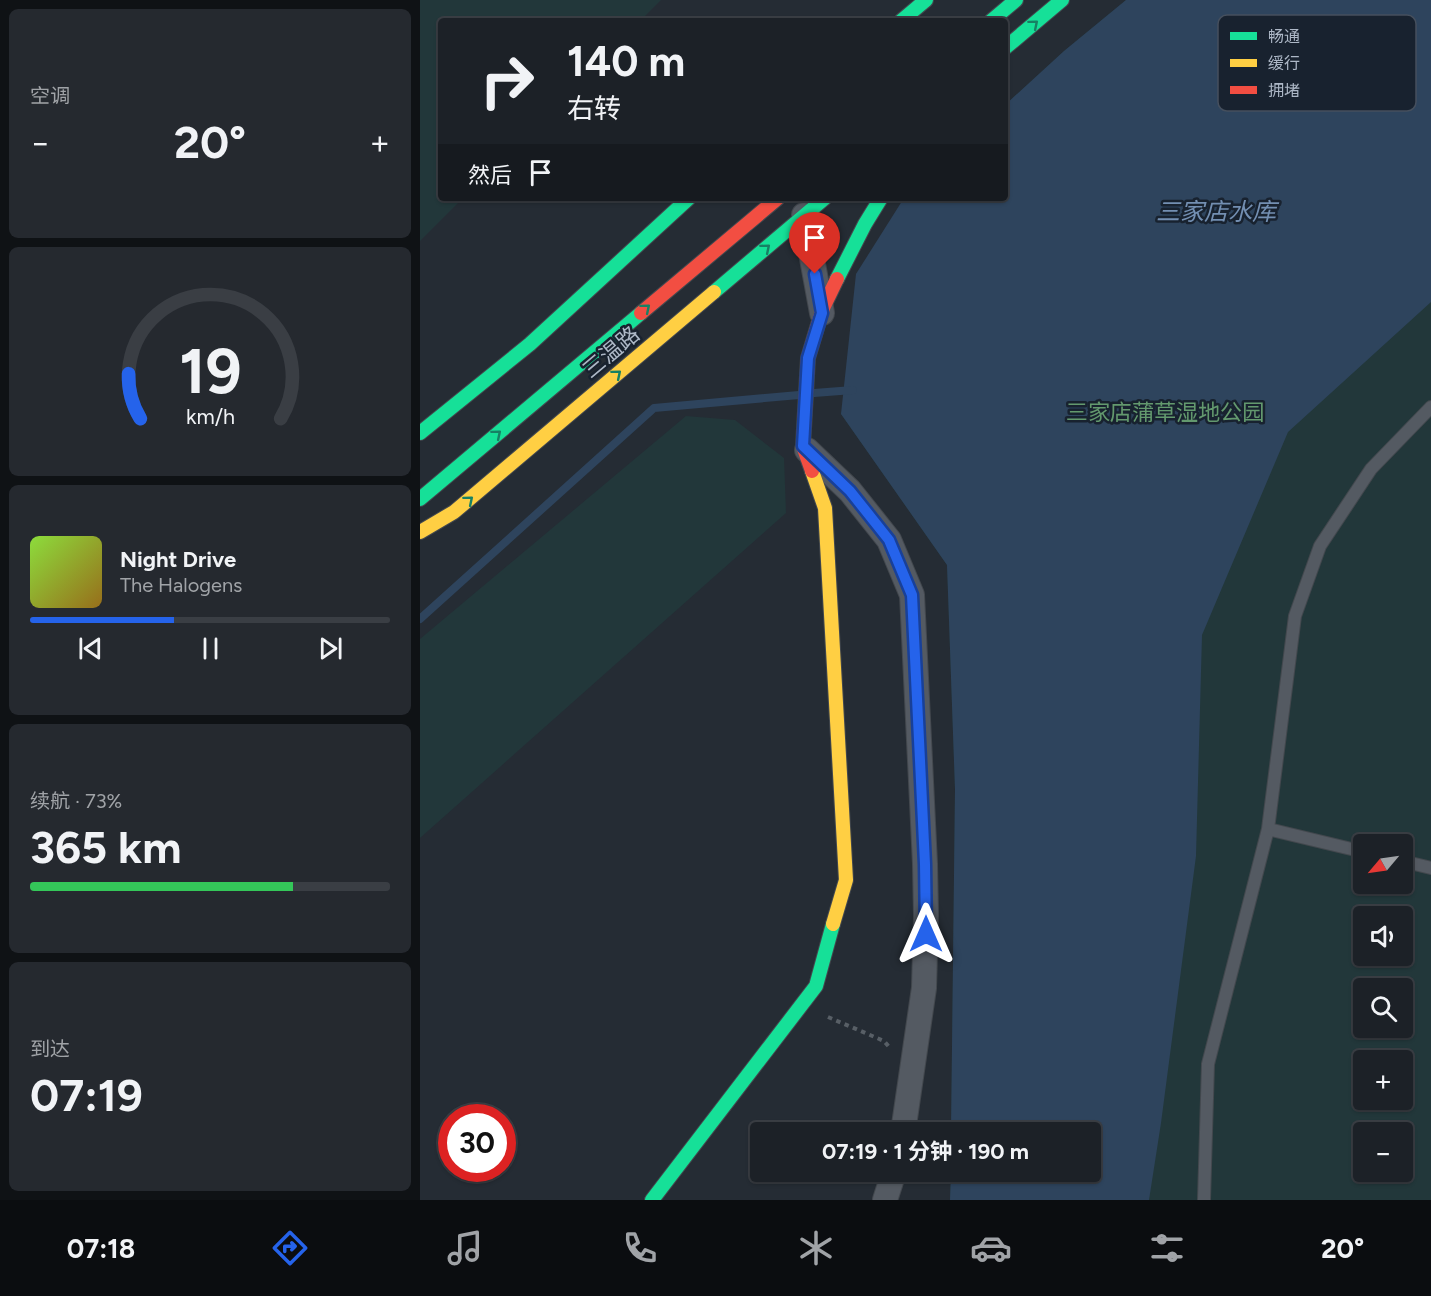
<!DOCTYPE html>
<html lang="zh">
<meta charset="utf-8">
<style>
:root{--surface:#1c2127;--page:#25292f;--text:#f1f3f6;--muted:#a0a3a7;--line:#3a3e44;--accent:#2563eb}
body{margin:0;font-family:Figtree,"Noto Sans SC",sans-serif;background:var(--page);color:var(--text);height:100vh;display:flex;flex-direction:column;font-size:22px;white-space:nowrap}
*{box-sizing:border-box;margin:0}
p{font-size:20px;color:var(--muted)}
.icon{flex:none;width:33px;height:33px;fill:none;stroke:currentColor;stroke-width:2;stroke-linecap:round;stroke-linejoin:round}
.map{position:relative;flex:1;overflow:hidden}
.sheet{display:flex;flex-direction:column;gap:9px;padding:9px;background:#0f1215;width:420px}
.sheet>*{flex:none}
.hud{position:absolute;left:18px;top:18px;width:570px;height:183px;border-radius:6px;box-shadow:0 2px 4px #0004,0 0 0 2px var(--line);background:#1c2127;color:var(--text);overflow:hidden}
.needle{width:39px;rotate:241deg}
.tools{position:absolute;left:933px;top:834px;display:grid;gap:12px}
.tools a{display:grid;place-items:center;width:60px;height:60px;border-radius:6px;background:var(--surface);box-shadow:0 2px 4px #0004,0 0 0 2px var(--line);font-size:30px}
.speed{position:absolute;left:18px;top:1104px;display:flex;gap:12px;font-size:30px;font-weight:700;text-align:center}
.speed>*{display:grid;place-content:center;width:78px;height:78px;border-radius:50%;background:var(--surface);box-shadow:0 2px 4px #0004,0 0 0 2px var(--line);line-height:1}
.speed .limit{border:9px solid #d22;background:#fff;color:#111}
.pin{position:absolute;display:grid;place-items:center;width:51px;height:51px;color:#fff;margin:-62px -26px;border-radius:50% 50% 50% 0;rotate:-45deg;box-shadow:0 0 6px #0007}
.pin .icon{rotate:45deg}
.me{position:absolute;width:66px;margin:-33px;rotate:0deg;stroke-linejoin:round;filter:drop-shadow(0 0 4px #0008)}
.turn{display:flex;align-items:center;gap:21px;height:126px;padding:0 30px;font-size:27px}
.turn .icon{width:78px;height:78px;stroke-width:2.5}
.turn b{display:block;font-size:42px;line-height:51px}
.then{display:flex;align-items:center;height:57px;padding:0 30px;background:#0003;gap:12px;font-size:22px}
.big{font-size:45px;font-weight:700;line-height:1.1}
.sheet .tile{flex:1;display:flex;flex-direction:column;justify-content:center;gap:9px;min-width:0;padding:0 21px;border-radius:9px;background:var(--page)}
.sheet .dial{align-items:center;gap:0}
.dial svg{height:156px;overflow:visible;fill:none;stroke:var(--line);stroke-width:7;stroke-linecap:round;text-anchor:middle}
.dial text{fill:var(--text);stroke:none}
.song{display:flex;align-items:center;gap:18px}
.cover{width:72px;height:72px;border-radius:9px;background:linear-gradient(135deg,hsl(90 70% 55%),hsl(40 70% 35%))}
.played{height:6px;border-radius:3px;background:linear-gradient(90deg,var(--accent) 40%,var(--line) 40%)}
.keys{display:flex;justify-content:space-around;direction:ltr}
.heat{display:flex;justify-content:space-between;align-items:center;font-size:33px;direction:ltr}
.charge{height:9px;border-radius:4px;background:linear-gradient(90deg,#34c759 73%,var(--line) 0)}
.trip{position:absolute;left:330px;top:1122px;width:351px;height:60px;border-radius:6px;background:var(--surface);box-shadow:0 2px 4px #0004,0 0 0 2px var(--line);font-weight:700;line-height:60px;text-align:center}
.dock{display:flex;height:96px;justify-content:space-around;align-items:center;background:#0b0d10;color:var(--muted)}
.dock .icon{width:42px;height:42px}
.dock .selected{color:var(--accent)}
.dock b{font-size:27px;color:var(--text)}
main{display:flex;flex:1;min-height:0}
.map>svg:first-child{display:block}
.green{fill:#22373a;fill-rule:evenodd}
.water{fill:#2e445d}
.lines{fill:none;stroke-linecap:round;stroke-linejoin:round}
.stream{stroke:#2e445d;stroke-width:8}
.lane-casing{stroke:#43484e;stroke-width:14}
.street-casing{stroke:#43484e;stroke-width:26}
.fast-casing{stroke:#43484e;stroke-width:16}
.slow-casing{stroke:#43484e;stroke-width:16}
.jam-casing{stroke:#43484e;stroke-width:16}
.path{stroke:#585f66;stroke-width:4;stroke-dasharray:4.5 4.5;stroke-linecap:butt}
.lane{stroke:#545a62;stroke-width:12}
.street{stroke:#545a62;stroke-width:24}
.fast{stroke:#16e098;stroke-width:14}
.slow{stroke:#ffcf43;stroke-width:14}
.jam{stroke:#f24e42;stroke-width:14}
.oneway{stroke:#178164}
.route-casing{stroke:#184099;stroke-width:15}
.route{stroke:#2563eb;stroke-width:10}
.labels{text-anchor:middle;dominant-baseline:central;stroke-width:5;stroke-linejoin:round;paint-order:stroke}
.street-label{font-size:22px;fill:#adb8c7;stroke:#18222f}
.park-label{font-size:22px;fill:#63996e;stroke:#18222f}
.water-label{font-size:24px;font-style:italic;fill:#738fb2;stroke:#18222f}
.key{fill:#18222f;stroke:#454f5d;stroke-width:1.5}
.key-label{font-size:16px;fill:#adb8c7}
</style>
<main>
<section class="sheet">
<div class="tile"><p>空调</p>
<div class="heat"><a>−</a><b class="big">20°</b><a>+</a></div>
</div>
<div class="tile dial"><svg viewBox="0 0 100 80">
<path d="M14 69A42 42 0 1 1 86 69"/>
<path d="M14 69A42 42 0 0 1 8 46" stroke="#2563eb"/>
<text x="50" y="56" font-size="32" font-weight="700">19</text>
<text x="50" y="72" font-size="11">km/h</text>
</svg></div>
<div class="tile">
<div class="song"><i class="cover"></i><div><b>Night Drive</b><p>The Halogens</p></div></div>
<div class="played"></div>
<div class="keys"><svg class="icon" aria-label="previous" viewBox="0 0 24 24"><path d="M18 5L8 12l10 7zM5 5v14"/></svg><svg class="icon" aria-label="pause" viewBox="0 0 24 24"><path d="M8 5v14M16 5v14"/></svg><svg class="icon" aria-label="next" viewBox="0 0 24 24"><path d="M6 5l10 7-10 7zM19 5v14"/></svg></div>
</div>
<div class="tile"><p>续航 · 73%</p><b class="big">365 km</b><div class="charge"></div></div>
<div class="tile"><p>到达</p><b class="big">07:19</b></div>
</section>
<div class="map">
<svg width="1011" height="1200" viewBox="0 0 1011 1200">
<rect width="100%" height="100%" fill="#252c34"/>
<!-- green -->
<path class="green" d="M0,0H241L220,21H21V198H43L0,241Z
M706,0H1011V1200H530L531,1172H670V1132H531L535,789L527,565L421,414L484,198H585V105L644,51ZM944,844H982V884H944ZM944,916H982V956H944ZM944,988H982V1028H944ZM944,1060H982V1100H944ZM944,1132H982V1172H944Z
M266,416L315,420L364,458L366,513L0,838V639Z"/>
<!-- water -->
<path class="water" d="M706,0H1011V302L868,432L782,635L776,856L741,1123L729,1200H530L531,1172H670V1132H531L535,789L527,565L421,414L436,274L484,198H585V105L644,51Z"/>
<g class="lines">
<!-- stream -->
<path class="stream" d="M394,393L433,390
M0,619L234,408L379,395"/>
<!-- lane casing -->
<g class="lane-casing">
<path id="lane" d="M848,829L944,852
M982,861L1011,868
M784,1200L788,1064L848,829L875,616L900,546L951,469L1011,407"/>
</g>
<!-- street casing -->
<g class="street-casing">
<path id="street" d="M384,215L402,313
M387,450L430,491L469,540L492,595L505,864L506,916L504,988L483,1132
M465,1200L474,1172"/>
</g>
<!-- fast casing -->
<g class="fast-casing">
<path id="fast" d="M481,21L506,0
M571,21L596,0
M585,48L642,0
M417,279L445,224L461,198
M294,292L405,198
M0,433L110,344L269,198
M0,499L221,313
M232,1200L396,986L413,924"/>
</g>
<!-- slow casing -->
<g class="slow-casing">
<path id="slow" d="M392,471L405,508L426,880L413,924
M0,532L34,512L294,292"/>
</g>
<!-- jam casing -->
<g class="jam-casing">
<path id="jam" d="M221,313L358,198
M392,471L383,446L388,358L403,308L417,279"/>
</g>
<!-- path -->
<path class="path" d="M408,1017L464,1041L470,1048"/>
<!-- lane -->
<use href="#lane" class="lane"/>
<!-- street -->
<use href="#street" class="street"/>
<!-- fast -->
<use href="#fast" class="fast"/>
<!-- slow -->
<use href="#slow" class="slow"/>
<!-- jam -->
<use href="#jam" class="jam"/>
</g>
<!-- one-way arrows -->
<defs><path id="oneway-chevron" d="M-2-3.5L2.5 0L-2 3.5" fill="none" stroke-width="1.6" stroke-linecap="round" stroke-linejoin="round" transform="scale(1.5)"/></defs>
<g class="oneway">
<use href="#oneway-chevron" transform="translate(614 24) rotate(-40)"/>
<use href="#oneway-chevron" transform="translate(346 248) rotate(-40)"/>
<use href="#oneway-chevron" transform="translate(226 308) rotate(-40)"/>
<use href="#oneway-chevron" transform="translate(197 374) rotate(-40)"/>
<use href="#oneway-chevron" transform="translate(77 434) rotate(-40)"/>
<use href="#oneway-chevron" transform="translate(49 500) rotate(-40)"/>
</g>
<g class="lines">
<!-- route casing -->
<g class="route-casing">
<path id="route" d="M395,274L402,313L388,358L383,446L430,491L469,540L492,595L505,864L506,934"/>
</g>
<!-- route -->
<use href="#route" class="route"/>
</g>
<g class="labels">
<!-- street labels -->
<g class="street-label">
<text transform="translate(191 352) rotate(-40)">三温路</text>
</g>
<!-- park labels -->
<g class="park-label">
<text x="745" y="412">三家店蒲草湿地公园</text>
</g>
<!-- water labels -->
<g class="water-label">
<text x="796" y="211">三家店水库</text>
</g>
</g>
<!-- legend -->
<rect x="798" y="15" width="198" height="96" rx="9" class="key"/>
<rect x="810" y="32" width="27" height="8" fill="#16e098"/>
<rect x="810" y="59" width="27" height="8" fill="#ffcf43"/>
<rect x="810" y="86" width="27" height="8" fill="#f24e42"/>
<g class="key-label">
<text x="848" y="42">畅通</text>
<text x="848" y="69">缓行</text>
<text x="848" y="96">拥堵</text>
</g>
</svg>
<div class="tools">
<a><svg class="needle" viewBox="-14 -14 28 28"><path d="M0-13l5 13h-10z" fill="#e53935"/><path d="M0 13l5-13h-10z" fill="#a0a3a7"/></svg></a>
<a><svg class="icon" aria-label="sound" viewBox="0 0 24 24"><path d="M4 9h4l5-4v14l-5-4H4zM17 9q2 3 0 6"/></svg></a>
<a><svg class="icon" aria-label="search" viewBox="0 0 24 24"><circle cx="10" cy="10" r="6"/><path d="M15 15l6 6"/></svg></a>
<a>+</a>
<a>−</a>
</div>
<div class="speed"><div class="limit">30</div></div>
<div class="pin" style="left:395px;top:274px;background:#d93025"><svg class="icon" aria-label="arrive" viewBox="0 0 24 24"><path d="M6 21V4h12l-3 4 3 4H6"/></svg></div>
<svg class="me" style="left:506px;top:934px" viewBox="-20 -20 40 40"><path d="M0-17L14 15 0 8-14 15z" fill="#2563eb" stroke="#fff" stroke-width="4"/></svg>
<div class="trip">07:19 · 1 分钟 · 190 m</div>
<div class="hud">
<div class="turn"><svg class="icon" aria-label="right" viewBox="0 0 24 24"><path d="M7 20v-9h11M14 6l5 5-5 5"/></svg><div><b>140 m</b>右转</div></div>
<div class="then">然后<svg class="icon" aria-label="arrive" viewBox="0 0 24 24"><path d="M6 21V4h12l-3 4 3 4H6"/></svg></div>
</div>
</div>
</main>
<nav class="dock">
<b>07:18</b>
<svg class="icon selected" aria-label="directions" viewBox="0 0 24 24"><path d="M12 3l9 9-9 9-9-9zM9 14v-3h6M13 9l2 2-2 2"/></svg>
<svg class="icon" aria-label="music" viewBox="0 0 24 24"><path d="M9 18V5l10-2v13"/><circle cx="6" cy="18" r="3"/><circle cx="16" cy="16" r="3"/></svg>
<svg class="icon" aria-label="phone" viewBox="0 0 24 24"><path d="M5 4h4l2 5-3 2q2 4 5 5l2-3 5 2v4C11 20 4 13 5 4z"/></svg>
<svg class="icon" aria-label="climate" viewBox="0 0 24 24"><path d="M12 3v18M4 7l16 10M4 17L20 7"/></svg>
<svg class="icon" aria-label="car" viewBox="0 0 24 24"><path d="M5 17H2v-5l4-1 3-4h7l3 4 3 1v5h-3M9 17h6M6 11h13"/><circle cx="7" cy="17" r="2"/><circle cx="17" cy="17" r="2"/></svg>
<svg class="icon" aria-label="filters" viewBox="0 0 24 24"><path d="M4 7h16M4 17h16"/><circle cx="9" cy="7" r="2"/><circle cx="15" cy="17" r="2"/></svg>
<b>20°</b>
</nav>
